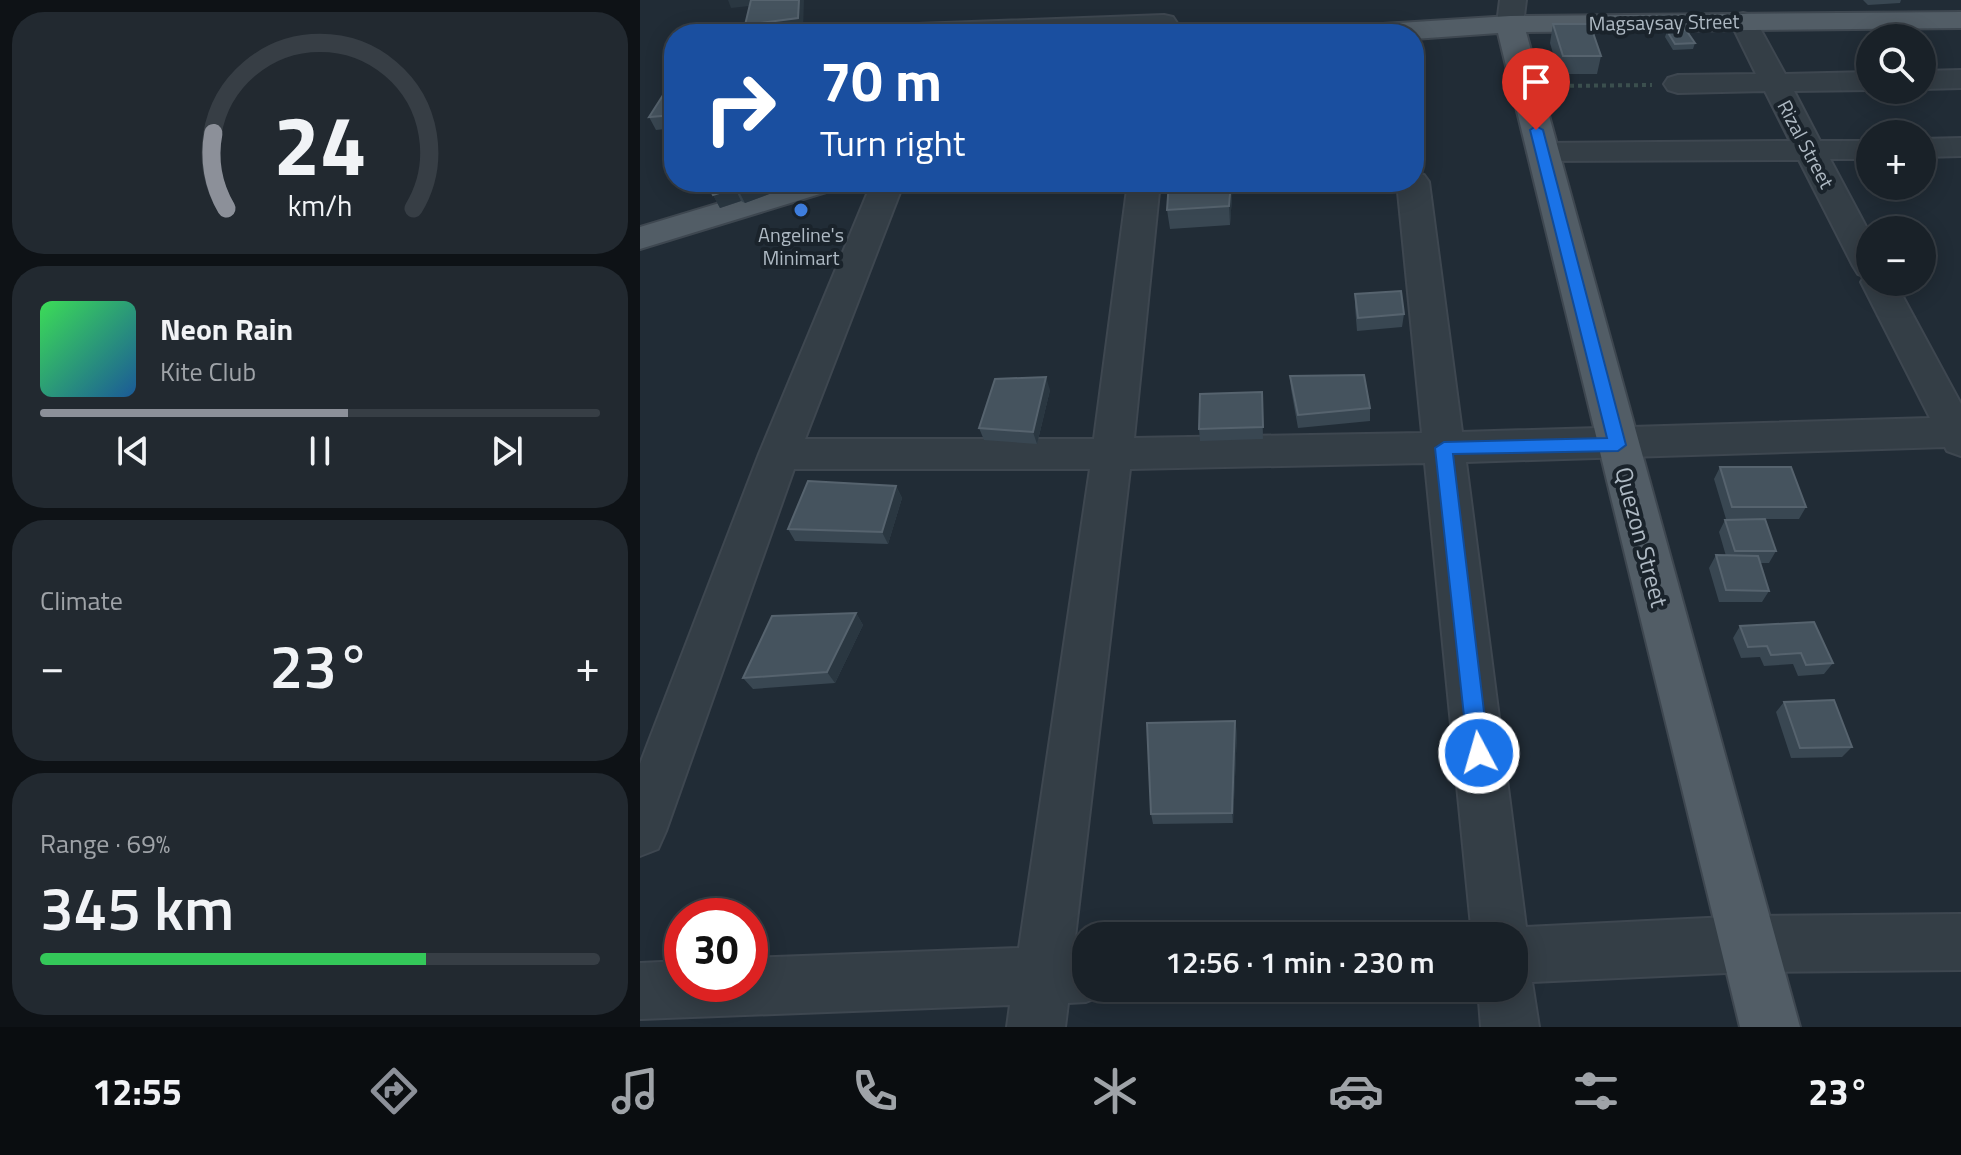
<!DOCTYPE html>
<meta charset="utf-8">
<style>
:root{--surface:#192128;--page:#222930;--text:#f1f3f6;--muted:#9fa3a8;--line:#373e45;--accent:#8c9099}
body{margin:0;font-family:"Titillium Web",sans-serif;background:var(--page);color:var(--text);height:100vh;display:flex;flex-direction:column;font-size:30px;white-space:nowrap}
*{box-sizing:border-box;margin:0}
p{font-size:26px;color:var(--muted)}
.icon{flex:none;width:44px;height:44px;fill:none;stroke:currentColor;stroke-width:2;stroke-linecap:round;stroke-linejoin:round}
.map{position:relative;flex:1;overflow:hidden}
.details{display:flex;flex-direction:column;gap:12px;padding:12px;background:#0e1216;width:640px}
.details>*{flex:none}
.guide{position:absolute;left:24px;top:24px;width:760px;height:168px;border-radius:32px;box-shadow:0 4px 20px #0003,0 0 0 2px var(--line);background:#1a4fa0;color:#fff;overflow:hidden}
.buttons{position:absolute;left:1216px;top:24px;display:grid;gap:16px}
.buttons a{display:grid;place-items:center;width:80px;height:80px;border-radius:50%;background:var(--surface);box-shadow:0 4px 20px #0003,0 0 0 2px var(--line);font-size:40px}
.speed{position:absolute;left:24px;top:898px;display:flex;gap:16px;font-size:40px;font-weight:700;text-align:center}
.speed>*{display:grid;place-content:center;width:104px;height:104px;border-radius:50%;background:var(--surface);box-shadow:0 4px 20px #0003,0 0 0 2px var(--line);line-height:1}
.speed .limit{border:12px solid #d22;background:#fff;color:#111}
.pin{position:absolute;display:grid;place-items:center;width:68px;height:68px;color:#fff;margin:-82px -34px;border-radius:50% 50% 50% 0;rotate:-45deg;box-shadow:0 0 8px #0007}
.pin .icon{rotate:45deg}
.me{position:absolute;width:88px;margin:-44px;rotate:354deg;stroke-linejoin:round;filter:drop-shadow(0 0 6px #0008)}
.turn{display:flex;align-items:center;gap:28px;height:168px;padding:0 24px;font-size:36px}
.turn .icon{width:104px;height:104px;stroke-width:2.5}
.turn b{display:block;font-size:56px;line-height:68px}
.big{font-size:60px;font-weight:600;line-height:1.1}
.details .tile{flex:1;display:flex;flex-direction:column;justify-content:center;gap:12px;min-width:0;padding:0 28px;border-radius:32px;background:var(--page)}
.details .dial{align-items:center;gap:0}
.dial svg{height:208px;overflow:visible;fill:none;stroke:var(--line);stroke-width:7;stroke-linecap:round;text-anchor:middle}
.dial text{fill:var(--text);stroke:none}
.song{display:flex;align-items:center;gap:24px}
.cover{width:96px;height:96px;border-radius:12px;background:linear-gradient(135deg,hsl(130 70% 55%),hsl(210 70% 35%))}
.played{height:8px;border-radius:4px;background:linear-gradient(90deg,var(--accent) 55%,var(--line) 55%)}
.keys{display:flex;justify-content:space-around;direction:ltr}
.heat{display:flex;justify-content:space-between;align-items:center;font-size:44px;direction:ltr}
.charge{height:12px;border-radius:6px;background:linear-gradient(90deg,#34c759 69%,var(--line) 0)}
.trip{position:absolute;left:432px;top:922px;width:456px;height:80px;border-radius:32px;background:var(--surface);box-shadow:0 4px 20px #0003,0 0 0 2px var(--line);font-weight:600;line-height:80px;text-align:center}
.tab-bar{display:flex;height:128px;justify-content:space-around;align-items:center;background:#0a0d10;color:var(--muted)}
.tab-bar .icon{width:56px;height:56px}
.tab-bar .on{color:var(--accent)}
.tab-bar b{font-size:36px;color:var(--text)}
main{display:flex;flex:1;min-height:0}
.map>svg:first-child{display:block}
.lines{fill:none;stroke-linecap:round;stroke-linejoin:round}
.minor-casing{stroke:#3e4750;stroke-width:4}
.major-casing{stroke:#3e4750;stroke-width:4}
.path{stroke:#3b4f4e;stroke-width:4;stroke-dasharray:4 4;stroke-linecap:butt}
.minor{fill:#343e46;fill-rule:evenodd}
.major{fill:#525d66;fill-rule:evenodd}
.wall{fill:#394752}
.shaded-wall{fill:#2a3741}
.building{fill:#45535e;stroke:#56636e;stroke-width:2}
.route{fill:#1a73e8;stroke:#114b97;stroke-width:2}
.shop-dot{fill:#3f7fe0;stroke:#1a232b;stroke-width:3}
.labels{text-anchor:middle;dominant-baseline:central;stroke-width:8;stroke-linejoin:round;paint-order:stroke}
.far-street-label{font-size:20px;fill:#aeb9c3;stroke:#1a232b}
.far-poi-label{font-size:20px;fill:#aeb9c3;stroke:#1a232b}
.street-label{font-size:24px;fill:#aeb9c3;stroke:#1a232b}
</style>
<main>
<section class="details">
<div class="tile dial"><svg viewBox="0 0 100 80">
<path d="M14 69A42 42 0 1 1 86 69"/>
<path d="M14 69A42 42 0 0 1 9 40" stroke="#8c9099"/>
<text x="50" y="56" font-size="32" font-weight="700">24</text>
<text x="50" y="72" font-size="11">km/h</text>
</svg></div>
<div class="tile">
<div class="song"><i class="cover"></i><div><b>Neon Rain</b><p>Kite Club</p></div></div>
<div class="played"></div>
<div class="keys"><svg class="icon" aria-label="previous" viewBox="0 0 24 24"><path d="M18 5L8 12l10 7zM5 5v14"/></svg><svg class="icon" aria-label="pause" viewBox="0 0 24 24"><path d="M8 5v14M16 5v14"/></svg><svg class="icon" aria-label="next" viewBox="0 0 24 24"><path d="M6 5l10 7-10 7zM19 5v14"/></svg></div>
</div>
<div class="tile"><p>Climate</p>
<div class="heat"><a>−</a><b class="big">23°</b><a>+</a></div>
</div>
<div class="tile"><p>Range · 69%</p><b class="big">345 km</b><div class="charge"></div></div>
</section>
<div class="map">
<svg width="1321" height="1027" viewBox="0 0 1321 1027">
<rect width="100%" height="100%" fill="#212c36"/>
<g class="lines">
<!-- minor casing -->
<g class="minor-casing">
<path id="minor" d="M860,0H886L883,24L879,30H861L857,24Z
M1103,13L1112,15L1116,21L1145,74L1230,72V90L1154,91L1180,141H1230V159H1190L1230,234V282H1255L1321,404V456L1307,451L1305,447L826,462L886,927L1108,916L1321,914V970L1108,972L892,982L899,1027H841L838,988H874V936H832L785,463L490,469L434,946H446V988H468L466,994L446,1002L428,1003L425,1027H367L370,1005L0,1019V963L42,961V984H110V958L379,948L450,469H154L26,831L18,849L0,856V764L119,454L232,182H264L165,439H454L488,182H520L494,438L782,433L757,182H774V173L784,175L789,182L822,432L1290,418L1221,282L1225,276L1218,274L1213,266L1159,160L902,161L891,159L887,152L891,145L902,143L1150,141L1125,91L1038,93L1028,90L1024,84L1028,78L1038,75L1116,74L1090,21L1094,15Z
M524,15L533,17L537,23L533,29L444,34L237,33L241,27L251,25Z
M1321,70V88L1282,89V71Z
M1321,138V156L1282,157V139Z"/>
</g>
<!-- major casing -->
<g class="major-casing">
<path id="major" d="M1321,12V28L886,32L1160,1027H1100L858,33L774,39V34H713L717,28L727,25L870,16Z
M149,182H201L196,189L0,249V227Z"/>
</g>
<!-- path -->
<path class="path" d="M914,86L1012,85"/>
<!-- minor -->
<use href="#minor" class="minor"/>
<!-- major -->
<use href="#major" class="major"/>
</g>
<!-- wall -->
<path class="wall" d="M1223,0H1261L1260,3L1228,5Z
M913,24L961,56L957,74H919L910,43Z
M1027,31L1055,43L1053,49L1033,50L1025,37Z
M34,78V128L16,130L9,117Z
M75,182H161L105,203L101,201L80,208L68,185Z
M593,182L590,225L530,229L527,210Z
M715,294L764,314L762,327L717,331L715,307Z
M650,376L730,408V421L658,428L651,389Z
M410,390L397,444L344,440L339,428Z
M622,392L623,439L560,441L559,429Z
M1080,467L1166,507L1159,519H1086L1074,479Z
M256,486L262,498L248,544L155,541L148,529Z
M1085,520L1136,551L1129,563H1120L1129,591L1122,602H1079L1069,568L1076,555L1086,556L1079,532Z
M216,613L223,625L195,683L113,689L103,678Z
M1100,626L1193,663L1184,674L1158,676L1153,664L1124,666L1120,657L1101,658L1093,638Z
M1144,702L1212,747L1202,757L1151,758L1136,712Z
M597,731L593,823L513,824L511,814Z"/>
<!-- shaded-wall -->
<path class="shaded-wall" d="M88,0H116L118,5L91,8Z
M159,0H164L163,31L109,34L105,25Z
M101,182H161L105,203L95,184Z
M591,182H593L590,225L589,206Z
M95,188L101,201L80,208L73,195Z
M406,377L410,390L397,444L393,432Z
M256,486L262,498L248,544L242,532Z
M216,613L223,625L195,683L187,672Z
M595,721L597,731L593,823L592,813Z"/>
<!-- building -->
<path class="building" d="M111,0H159L158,18L105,25Z
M913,24H950L961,56H923Z
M98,27L185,30L182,34H95Z
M1046,30L1055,43L1035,44L1027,31Z
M34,78V115L9,117Z
M77,182H87L95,188L73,195L68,185Z
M529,182H591L589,206L527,210Z
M761,291L764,314L718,318L715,294Z
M724,375L730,408L658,415L650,376Z
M406,377L393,432L339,428L355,379Z
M622,392L623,427L559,429L560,394Z
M1080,467H1151L1166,507H1092Z
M168,481L256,486L242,532L148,529Z
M1125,519L1136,551H1095L1085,520Z
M1076,555L1118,556L1129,591L1086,590Z
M216,613L187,672L103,678L132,616Z
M1174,622L1193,663L1166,665L1161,653L1131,655L1127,646L1108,647L1100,626Z
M1194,700L1212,747L1160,748L1144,702Z
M595,721L592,813L511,814L507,723Z"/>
<!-- route -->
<path class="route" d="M896,126L903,130L986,445L978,451L813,454L849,753L846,760L839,763L831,760L828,753L795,448L804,442L967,438L890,130Z"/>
<!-- markers -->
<circle class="shop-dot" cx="161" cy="210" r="8"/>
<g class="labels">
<!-- far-street labels -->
<g class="far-street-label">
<text transform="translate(1024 22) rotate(-1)">Magsaysay Street</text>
<text transform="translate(1166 144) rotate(62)">Rizal Street</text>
</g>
<!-- far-poi labels -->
<g class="far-poi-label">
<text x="161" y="234">Angeline's<tspan x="161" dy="23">Minimart</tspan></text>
</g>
<!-- street labels -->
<g class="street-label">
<text transform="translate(1002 537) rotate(75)">Quezon Street</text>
</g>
</g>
</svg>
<div class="buttons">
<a><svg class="icon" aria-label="search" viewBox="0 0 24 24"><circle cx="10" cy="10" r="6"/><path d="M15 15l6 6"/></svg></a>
<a>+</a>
<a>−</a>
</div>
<div class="speed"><div class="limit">30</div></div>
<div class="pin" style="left:896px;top:130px;background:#d93025"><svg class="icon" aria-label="arrive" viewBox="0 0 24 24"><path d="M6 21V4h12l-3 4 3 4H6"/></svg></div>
<svg class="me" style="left:839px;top:753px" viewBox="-20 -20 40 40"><circle r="17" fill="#1a73e8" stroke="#fff" stroke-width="3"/><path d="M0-11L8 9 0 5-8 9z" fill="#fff"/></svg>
<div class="trip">12:56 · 1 min · 230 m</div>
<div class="guide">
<div class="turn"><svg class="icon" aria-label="right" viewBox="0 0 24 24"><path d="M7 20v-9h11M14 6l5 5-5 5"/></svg><div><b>70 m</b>Turn right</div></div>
</div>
</div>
</main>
<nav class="tab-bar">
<b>12:55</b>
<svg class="icon on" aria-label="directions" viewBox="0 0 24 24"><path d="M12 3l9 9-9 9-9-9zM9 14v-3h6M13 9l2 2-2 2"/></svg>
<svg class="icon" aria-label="music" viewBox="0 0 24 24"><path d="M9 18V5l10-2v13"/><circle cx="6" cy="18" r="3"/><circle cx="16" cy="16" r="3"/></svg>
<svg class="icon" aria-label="phone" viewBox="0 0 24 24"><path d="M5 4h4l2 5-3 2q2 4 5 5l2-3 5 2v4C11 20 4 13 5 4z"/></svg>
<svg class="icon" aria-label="climate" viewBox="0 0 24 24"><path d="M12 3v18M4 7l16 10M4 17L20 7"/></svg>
<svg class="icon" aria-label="car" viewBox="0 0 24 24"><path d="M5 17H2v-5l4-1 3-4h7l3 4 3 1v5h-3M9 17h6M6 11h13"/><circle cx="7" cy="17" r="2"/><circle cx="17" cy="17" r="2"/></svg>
<svg class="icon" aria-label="filters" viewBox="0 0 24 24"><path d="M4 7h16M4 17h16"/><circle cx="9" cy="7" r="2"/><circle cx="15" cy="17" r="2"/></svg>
<b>23°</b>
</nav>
